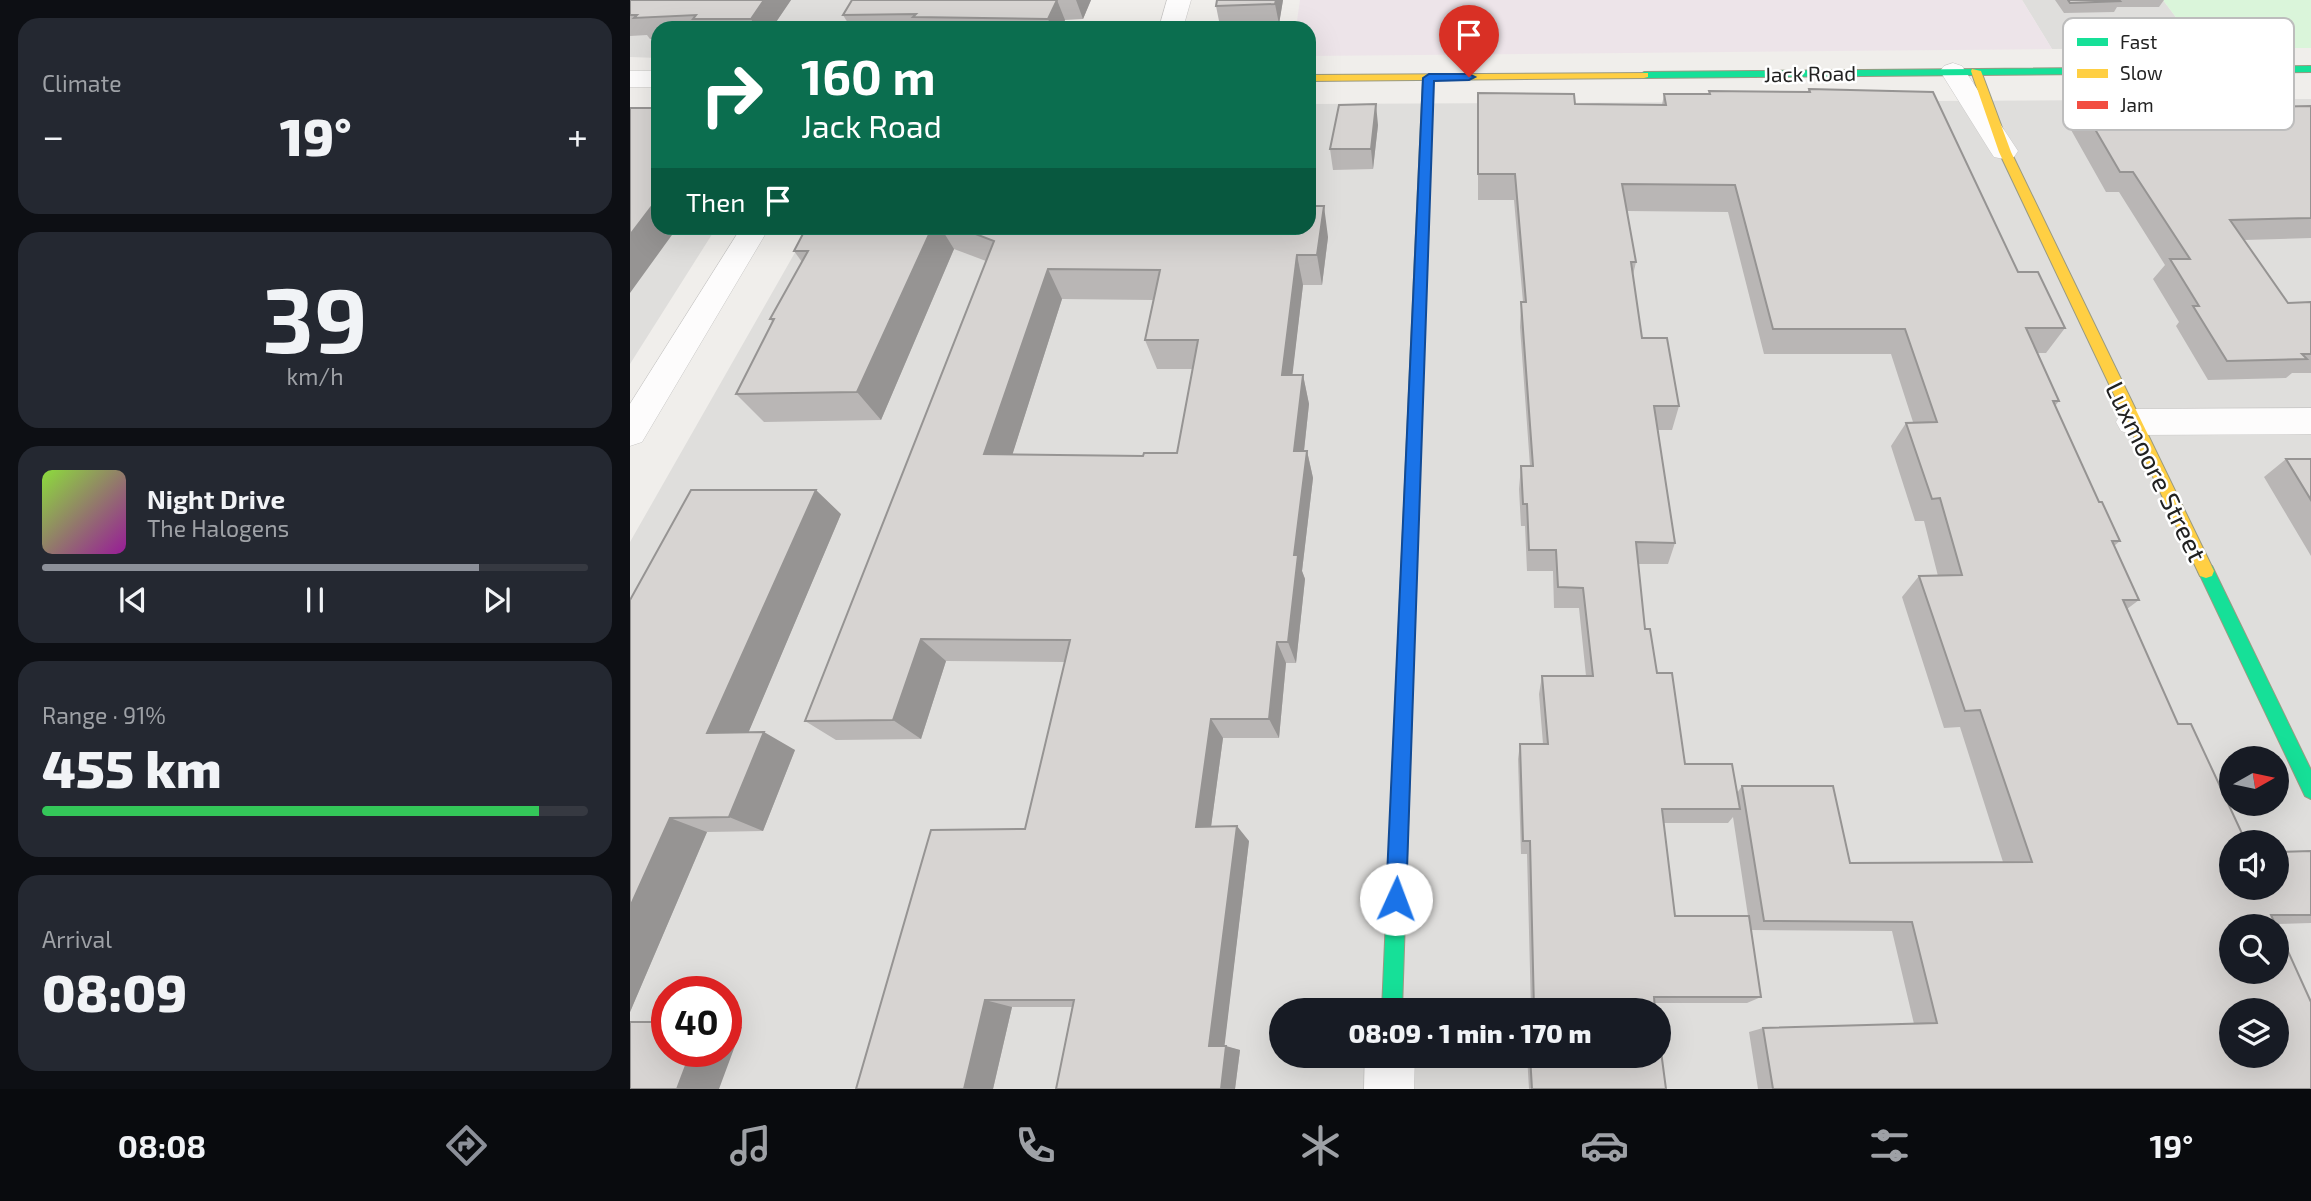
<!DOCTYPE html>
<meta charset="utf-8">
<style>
:root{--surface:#171b24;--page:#242831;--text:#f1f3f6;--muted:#9ea1a6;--line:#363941;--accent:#8c9099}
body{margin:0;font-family:"Exo 2",sans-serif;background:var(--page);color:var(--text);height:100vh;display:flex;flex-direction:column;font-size:26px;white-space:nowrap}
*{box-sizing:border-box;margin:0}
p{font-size:23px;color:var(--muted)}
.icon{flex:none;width:38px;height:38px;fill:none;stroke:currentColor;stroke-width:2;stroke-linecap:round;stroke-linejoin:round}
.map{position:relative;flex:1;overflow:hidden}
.sheet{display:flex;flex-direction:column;gap:18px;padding:18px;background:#0d0f14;width:630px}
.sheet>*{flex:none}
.guide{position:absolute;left:21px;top:21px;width:665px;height:214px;border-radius:21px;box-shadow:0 7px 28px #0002;background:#0b6e4f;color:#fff;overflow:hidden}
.needle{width:46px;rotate:81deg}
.buttons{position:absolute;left:1589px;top:746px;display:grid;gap:14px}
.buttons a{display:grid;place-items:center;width:70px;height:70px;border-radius:50%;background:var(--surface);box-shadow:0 7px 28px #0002;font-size:35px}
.speed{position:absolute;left:21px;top:976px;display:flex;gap:14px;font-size:35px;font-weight:700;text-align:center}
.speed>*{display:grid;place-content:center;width:91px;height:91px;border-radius:50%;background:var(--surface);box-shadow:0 7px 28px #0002;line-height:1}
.speed .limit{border:10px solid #d22;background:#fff;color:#111}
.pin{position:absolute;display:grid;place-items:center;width:60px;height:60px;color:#fff;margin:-72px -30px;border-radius:50% 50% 50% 0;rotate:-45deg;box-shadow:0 0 7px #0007}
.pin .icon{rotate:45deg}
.me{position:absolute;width:77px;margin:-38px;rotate:2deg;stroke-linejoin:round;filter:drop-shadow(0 0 5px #0008)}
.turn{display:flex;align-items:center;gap:24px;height:147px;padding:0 35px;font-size:32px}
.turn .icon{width:91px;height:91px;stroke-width:2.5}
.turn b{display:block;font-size:49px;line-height:60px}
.then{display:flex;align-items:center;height:66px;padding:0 35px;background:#0003;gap:14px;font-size:26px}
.big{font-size:52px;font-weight:800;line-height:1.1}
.sheet .widget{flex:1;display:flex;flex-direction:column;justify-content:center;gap:10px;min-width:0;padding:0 24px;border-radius:21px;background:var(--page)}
.sheet .dial{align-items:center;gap:0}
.dial b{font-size:91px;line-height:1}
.song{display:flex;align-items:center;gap:21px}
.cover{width:84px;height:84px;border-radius:10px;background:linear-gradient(135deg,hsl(90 70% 55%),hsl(300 70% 35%))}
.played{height:7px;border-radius:4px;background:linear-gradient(90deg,var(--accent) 80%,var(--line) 80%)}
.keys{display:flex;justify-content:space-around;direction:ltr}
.heat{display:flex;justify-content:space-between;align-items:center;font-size:38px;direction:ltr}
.charge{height:10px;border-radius:5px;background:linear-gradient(90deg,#34c759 91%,var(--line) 0)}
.trip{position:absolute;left:639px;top:998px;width:402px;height:70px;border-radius:35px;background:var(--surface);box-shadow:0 7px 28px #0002;font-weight:800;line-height:70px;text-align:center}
.dock{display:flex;height:112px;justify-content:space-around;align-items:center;background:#090b0e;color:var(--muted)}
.dock .icon{width:49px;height:49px}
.dock .current{color:var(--accent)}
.dock b{font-size:32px;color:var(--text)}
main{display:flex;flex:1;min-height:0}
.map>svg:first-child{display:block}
.residential{fill:#dfdedc;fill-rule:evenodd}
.industrial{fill:#ede4e9}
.park{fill:#daf5da}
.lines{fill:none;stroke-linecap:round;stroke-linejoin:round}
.street-casing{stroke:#c9c8c7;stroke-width:1}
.fast-casing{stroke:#999a82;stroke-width:2}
.slow-casing{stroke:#999a82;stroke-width:2}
.jam-casing{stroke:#999a82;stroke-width:2}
.street{fill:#fdfcfc;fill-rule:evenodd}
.fast{fill:#16e098;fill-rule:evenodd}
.slow{fill:#ffcf43;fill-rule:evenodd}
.jam{fill:#f24e42;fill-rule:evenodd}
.wall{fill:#b9b6b5;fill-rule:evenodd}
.shaded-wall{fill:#969493}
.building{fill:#d7d4d2;stroke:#969493;stroke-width:2;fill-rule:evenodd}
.route{fill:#1a73e8;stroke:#114b97;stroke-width:2}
.labels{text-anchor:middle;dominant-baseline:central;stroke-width:5;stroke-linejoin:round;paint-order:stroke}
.far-street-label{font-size:21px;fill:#222;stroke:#fff}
.street-label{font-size:26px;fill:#222;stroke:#fff}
.key{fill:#fff;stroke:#bdbdbd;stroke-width:2}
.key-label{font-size:19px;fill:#222}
</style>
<main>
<section class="sheet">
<div class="widget"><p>Climate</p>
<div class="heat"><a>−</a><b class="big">19°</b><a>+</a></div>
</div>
<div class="widget dial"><b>39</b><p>km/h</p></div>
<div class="widget">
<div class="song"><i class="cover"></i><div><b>Night Drive</b><p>The Halogens</p></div></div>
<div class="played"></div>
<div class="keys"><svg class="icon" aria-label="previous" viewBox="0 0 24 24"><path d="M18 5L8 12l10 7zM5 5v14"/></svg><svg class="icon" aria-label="pause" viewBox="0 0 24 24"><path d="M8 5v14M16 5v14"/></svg><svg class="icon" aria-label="next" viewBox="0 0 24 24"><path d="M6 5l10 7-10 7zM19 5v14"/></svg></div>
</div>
<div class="widget"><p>Range · 91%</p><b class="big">455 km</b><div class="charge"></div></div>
<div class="widget"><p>Arrival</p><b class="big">08:09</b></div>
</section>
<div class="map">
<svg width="1681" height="1089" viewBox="0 0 1681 1089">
<rect width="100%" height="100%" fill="#f0eeeb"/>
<!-- residential -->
<path class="residential" d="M0,0H379L366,28H28V58L0,57Z
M1392,0H1533L1569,48L1422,49Z
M1681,99V1089H0V542L179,228H679V104ZM1601,758H1647V803H1601ZM1601,842H1647V887H1601ZM1601,926H1647V971H1601ZM37,992H96V1052H37ZM651,1010H1029V1055H651ZM1601,1010H1647V1055H1601Z
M0,107H28V228H86L0,364Z"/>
<!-- industrial -->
<path class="industrial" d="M670,0H1392L1422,49L679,56V28H666Z"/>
<!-- park -->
<path class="park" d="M1533,0H1681V48H1569Z"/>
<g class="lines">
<!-- street casing -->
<g class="street-casing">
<path id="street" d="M537,0H561L553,28H529Z
M1323,63L1332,66L1388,151L1384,157L1374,159L1364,157L1360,151L1310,71L1314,66Z
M0,71H28V87H0Z
M111,228H139L12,442L0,446V404Z
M1681,408V434L1503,435L1491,431L1486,422L1491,413L1503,409Z
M735,1055H785L784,1089H734Z"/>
</g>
<!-- fast casing -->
<g class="fast-casing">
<path id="fast" d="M1681,66V72L1014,78L1009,75L1014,72Z
M790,273L796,277L772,1010H752L784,277Z
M1576,564L1582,566L1681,770V799L1675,796L1568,571L1570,566Z"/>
</g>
<!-- slow casing -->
<g class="slow-casing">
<path id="slow" d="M1342,69L1351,71L1381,152L1584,571L1582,576L1576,578L1570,576L1369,152L1341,71Z
M1018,73V77L1014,78L679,81V75Z"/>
</g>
<!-- jam casing -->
<g class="jam-casing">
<path id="jam" d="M798,75L803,78L796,277L790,281L784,277L793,78Z"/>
</g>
<!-- street -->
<use href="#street" class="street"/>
<!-- fast -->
<use href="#fast" class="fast"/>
<!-- slow -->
<use href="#slow" class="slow"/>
<!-- jam -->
<use href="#jam" class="jam"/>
</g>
<!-- wall -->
<path class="wall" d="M0,0H161L142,28H28V38L20,39L17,35L0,36Z
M222,0H461L453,19L435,20L431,28H221L213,15Z
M653,0L649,24L590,26L586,6Z
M1425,0H1534L1529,7H1487L1484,12L1434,13Z
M1179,89L1388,272L1435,328L1416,353H1407L1429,401L1425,406L1469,502L1490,541L1484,546L1509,600L1497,609L1601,887L1681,851V923L1645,924L1681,1089H1128L1119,1032L1133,1028L1284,1024L1262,931L1121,930L1131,997L1117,1003H1025V1010H901L897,854H891L888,759L890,744H913L909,694L912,676H956L949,608H924L923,571H897L895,526H891L889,489L891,466H900L890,327L891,302H893L884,200H848V93L945,104L1032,105L1034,94H1079V91L1177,92ZM997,211L1098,212L1134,354H1261L1283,422L1276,423L1261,446L1285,521H1294L1308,576H1289L1272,597L1314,728L1330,727L1373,862L1220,863L1112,786L1107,793L1055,764L1015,629L1008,564H1038L1045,543L1028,430H1042L1049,406L1012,338L1003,275L1006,262ZM1103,817L1118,916H1045L1034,823H1098Z
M1448,100L1619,107L1681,106V238L1614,240L1658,303L1681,302V373H1662L1656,378L1578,380L1546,326L1549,322L1523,279L1535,265L1489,192H1476L1436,121Z
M748,125L743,169L703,170L700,149Z
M176,228H679L698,237L692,285H673L662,375H673L679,404L674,451H677L683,478L672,571L675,579L666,663H656L649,738H593L581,826L619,841L594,1046L610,1050L605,1089H426L442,1007H382L363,1089H226L395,829L435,662L316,661L291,739L206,740L175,721L356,261L324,249L251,420L134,422L106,394L143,322L140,319L172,262L164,251ZM432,299L523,300L515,340L527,369H563L547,453L513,456L382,455Z
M1656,459H1681V556L1634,477Z
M211,514L118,733L165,750L133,831L77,832L0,1012V600Z
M897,1055H1029L1036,1089H899Z"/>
<!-- shaded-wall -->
<path class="shaded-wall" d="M134,0H161L142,28H126L121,19Z
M427,0L435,20L431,28H422L418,19Z
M446,0H461L453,19Z
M646,0H653L649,24L645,4Z
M746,104L748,125L743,169L741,149Z
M28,198V228H47L0,293V235Z
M694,206L698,237L692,285L687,255Z
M302,228H311L324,249L251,420L227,392Z
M667,255L673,285L659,404L652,375Z
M418,269L432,299L374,481L354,454Z
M673,375L679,404L671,478L664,451Z
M677,451L683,478L672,571L675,579L666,663L658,642L664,555Z
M186,490L211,514L111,750L77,733Z
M291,639L316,661L291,739L263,720Z
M647,642L656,663L649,738L639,719Z
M581,719L593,738L579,842L566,827Z
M134,732L165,750L133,831L99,817Z
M40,818L77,832L0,1012V907Z
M607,826L619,841L594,1050L579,1046Z
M355,1000L382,1007L363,1089H334Z
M96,1025L112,1027L89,1089H47L61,1052H96Z
M596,1046L610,1050L605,1089H591Z"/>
<!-- building -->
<path class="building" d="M0,0H134L121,19H63L66,15L4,18L7,15H0Z
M222,0H427L418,19L283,17L286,14L213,15Z
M587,0H646L645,4L586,6Z
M1438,0H1489L1490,1L1440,3Z
M1179,89L1303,92L1388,272H1408L1435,328H1396L1429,401H1423L1469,502H1472L1490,541H1482L1509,600H1493L1548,724H1561L1616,842H1601V887H1647V852L1681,851V915H1641L1646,926H1601V971H1647V927L1681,1002V1089H1143L1133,1028L1307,1023L1282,922L1134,921L1112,786H1203L1220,863L1402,862L1350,710L1335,711L1289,576L1332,575L1310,498L1302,499L1276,423L1307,422L1275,329H1143L1105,185L992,184L1006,262H1001L1012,338H1037L1049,406H1024L1045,543L1006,542L1015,629H1020L1027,673H1042L1055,764H1102L1110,809H1032L1045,916H1119L1131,997H1024L1025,1010H904L900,841H893L890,744H918L912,676H963L953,588L928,587L926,550H899L897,504H893L891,466H903L891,302H896L885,174H848V93L944,94L945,104L1036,105L1034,94H1080L1079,91L1180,92ZM1601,1010H1647V1055H1601Z
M1613,99L1619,107L1681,106V218L1600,220L1658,303L1681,302V354H1672L1677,359L1597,361L1563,306H1569L1540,259H1560L1503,172H1490L1448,100Z
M746,104L741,149H700L709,105Z
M0,108H28V198L0,235Z
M679,206H694L687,255H667L652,375H673L664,451H677L664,555H668L658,642H647L639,719H581L566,827L607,826L579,1046H596L591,1089H426L444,1000H355L334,1089H226L301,830L395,829L440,640L291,639L263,720L175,721L364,241L330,228H679ZM418,269L530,270L515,340H568L547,453H514L513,456L354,454Z
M176,228H302L227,392L106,394L144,319H140L178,251H164Z
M1656,459H1681V500Z
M61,490H186L77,733L134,732L99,817L40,818L0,907V600Z
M0,1022H37V1052H61L47,1089H0Z
M1029,1036L1036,1089H902L900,1055H1029Z"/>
<!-- route -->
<path class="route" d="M799,74H839L845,77L839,80L804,81L776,899L773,906L766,909L759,906L756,899L793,78Z"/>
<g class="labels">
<!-- far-street labels -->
<g class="far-street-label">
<text transform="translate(1180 73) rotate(-1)">Jack Road</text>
</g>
<!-- street labels -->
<g class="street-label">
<text transform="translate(1527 471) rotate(64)">Luxmoore Street</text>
</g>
</g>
<!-- legend -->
<rect x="1433" y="18" width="231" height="112" rx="10" class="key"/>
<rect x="1447" y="38" width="31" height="8" fill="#16e098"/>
<rect x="1447" y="69" width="31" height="9" fill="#ffcf43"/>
<rect x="1447" y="101" width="31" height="8" fill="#f24e42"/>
<g class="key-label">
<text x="1490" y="49">Fast</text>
<text x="1490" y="80">Slow</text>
<text x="1490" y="112">Jam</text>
</g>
</svg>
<div class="buttons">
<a><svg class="needle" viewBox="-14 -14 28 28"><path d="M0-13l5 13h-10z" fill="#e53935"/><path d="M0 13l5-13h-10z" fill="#9ea1a6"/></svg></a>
<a><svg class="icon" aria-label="sound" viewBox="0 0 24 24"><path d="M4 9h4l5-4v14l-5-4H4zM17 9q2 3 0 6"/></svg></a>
<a><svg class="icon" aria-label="search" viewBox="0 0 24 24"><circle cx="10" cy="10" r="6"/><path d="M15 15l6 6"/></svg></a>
<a><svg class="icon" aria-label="layers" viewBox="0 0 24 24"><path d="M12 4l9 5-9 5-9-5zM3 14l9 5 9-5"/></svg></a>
</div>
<div class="speed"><div class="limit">40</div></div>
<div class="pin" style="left:839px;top:77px;background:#d93025"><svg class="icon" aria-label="arrive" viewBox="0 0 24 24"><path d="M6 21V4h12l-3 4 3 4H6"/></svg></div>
<svg class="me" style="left:766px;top:899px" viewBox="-20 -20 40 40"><circle r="19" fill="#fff"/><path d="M0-13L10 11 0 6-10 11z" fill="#1a73e8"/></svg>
<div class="trip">08:09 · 1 min · 170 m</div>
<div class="guide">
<div class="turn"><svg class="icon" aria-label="right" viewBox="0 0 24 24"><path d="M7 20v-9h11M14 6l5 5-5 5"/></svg><div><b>160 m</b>Jack Road</div></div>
<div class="then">Then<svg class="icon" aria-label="arrive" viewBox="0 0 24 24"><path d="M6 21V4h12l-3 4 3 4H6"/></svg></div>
</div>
</div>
</main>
<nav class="dock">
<b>08:08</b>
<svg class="icon current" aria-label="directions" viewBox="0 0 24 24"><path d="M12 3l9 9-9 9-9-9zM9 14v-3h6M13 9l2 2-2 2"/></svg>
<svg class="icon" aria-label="music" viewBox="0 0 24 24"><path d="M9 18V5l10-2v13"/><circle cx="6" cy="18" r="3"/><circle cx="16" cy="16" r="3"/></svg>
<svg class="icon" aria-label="phone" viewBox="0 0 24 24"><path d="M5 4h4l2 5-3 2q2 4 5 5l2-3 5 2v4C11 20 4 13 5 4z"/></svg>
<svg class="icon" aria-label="climate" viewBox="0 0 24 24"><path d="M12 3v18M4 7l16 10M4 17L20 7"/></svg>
<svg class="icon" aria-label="car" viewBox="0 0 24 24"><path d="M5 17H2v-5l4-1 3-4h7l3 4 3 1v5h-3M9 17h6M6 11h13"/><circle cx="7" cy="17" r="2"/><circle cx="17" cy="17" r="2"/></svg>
<svg class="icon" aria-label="filters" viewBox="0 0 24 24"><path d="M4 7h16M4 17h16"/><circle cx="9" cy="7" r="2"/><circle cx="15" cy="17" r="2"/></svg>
<b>19°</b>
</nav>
